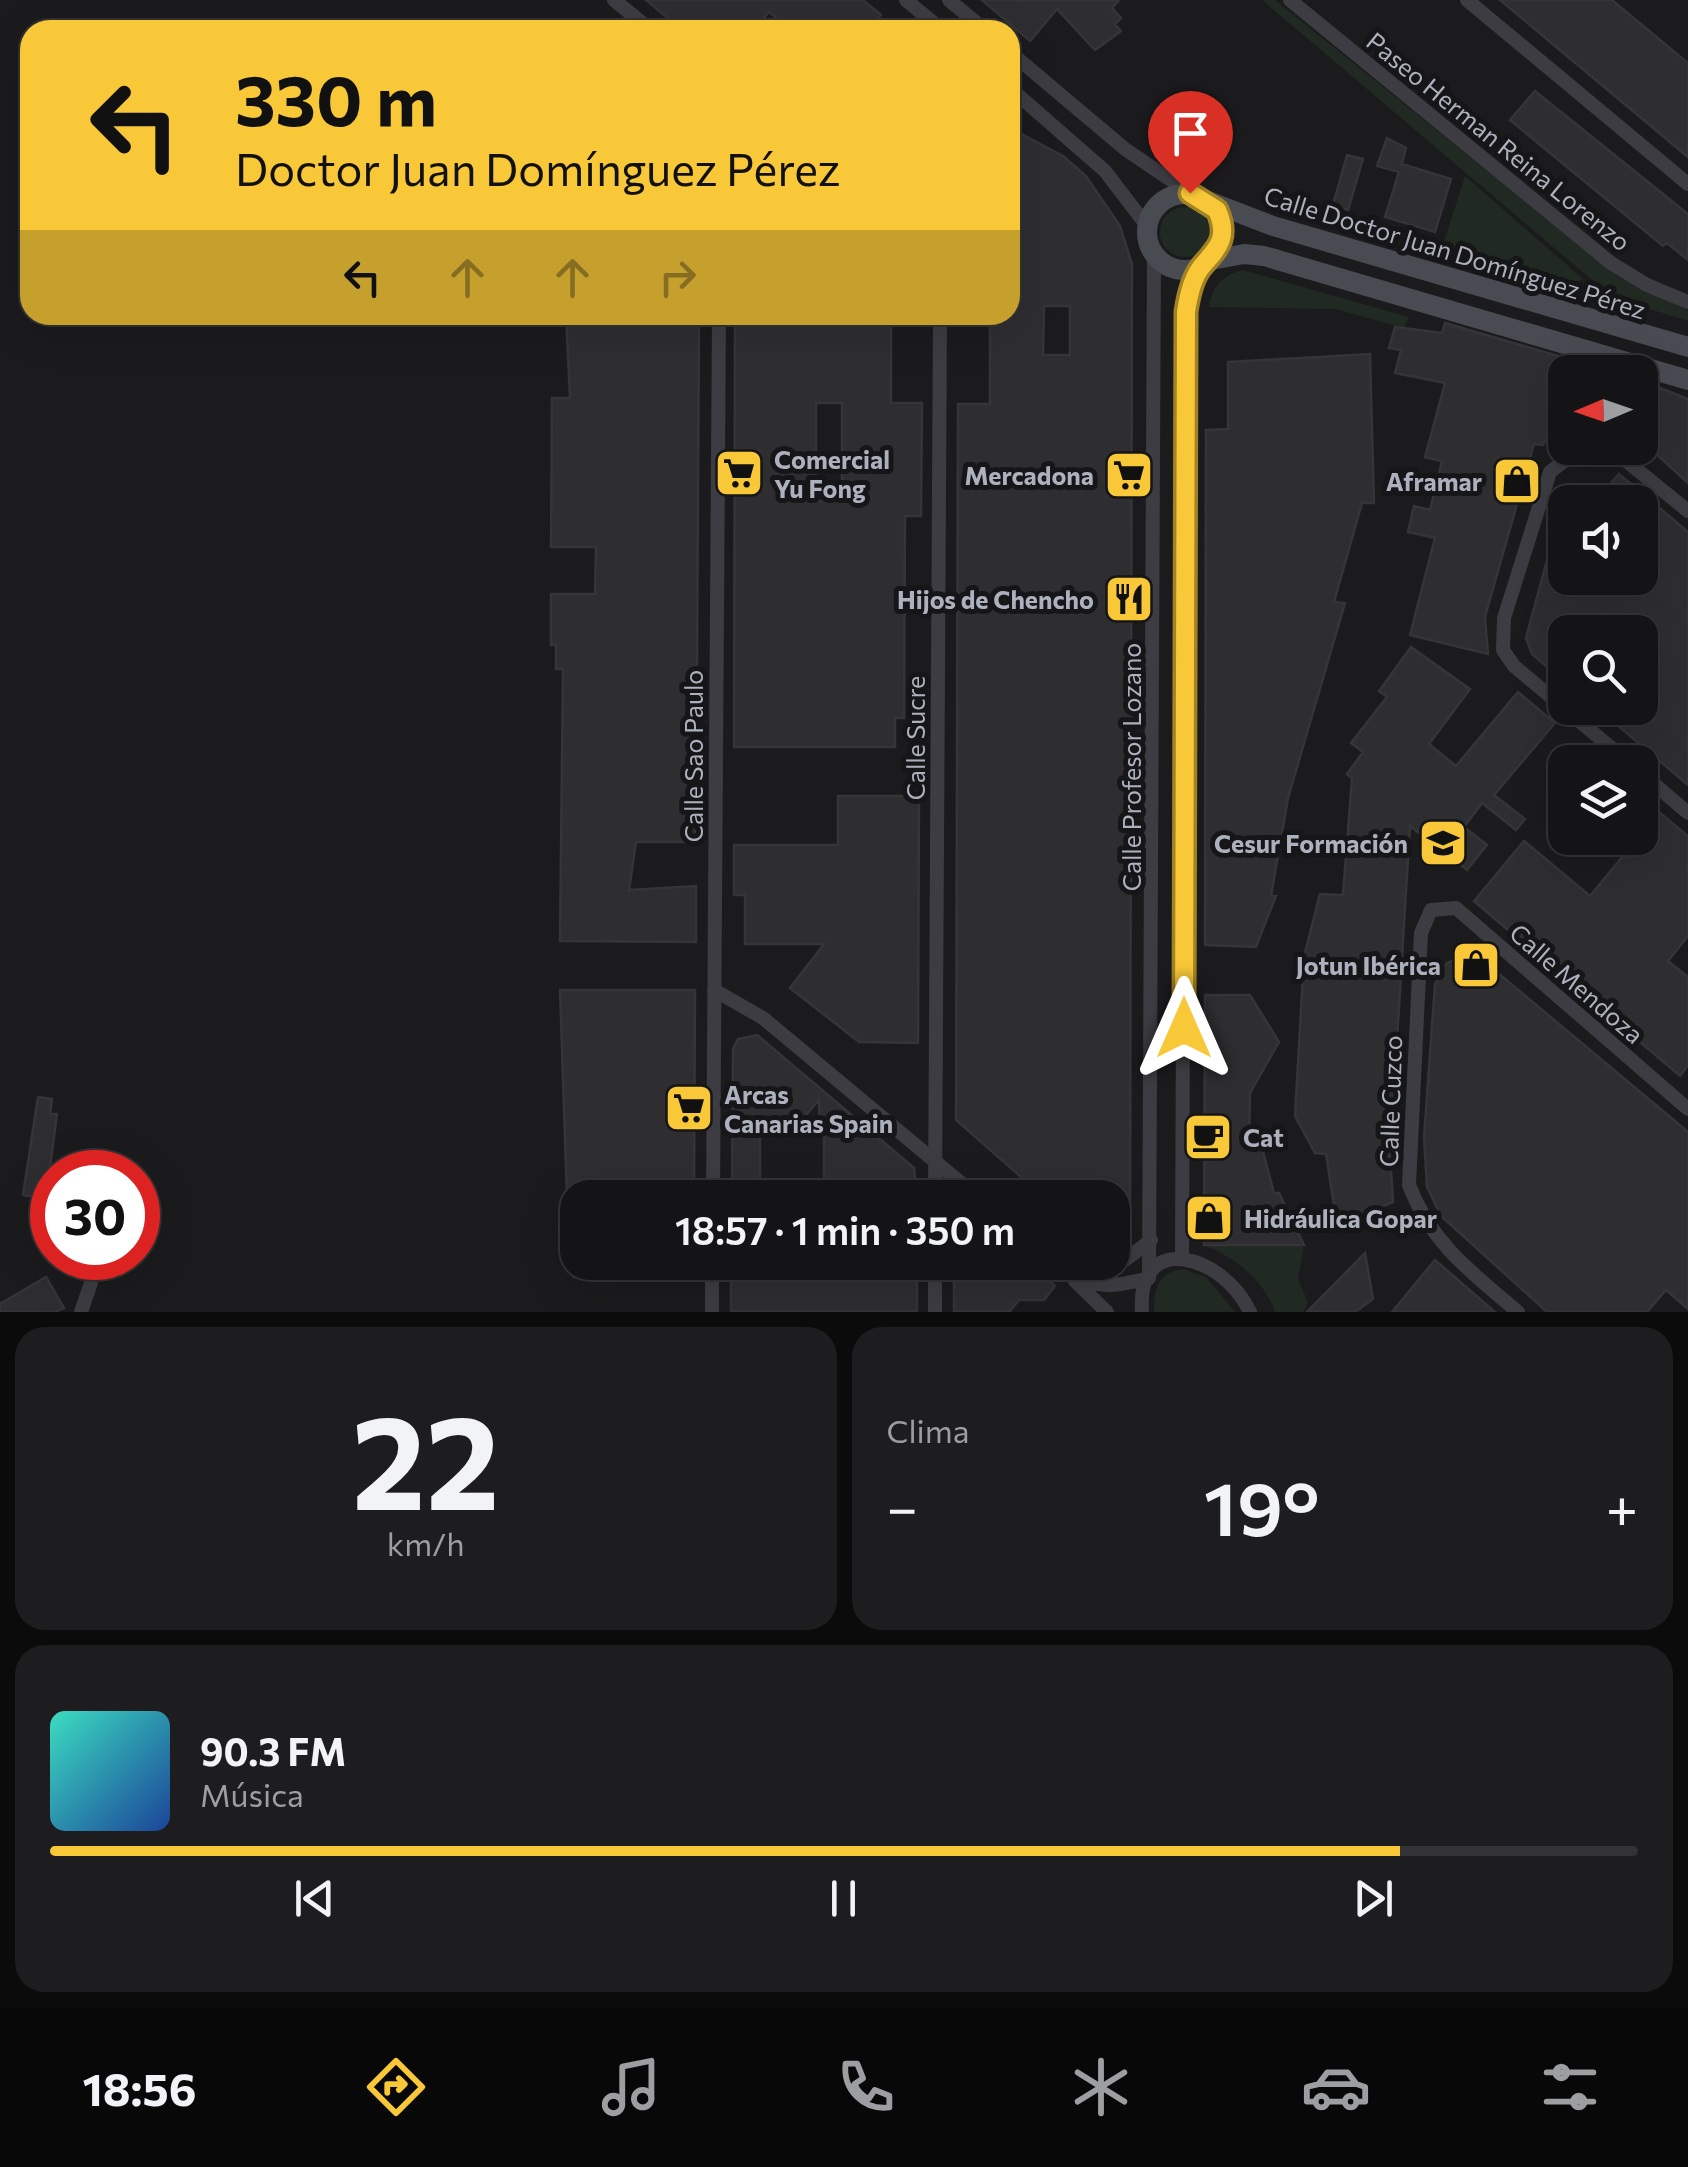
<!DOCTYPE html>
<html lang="es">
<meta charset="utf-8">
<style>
:root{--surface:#141416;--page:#1d1d1f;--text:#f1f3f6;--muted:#9d9ea1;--line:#333335;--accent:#f8c838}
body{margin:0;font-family:Commissioner,sans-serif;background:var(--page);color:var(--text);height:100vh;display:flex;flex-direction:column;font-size:38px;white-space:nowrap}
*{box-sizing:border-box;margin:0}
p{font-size:32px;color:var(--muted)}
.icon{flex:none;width:55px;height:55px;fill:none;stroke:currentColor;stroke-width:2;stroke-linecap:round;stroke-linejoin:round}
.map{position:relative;height:1312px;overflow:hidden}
.details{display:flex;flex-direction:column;gap:15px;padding:15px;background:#0b0b0c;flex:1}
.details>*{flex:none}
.top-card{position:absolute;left:20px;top:20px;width:1000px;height:305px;border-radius:30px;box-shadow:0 10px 40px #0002,0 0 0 2px var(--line);background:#f8c838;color:#111;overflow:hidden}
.needle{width:65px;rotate:268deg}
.buttons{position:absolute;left:1548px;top:355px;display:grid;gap:20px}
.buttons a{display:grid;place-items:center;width:110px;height:110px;border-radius:20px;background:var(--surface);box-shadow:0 10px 40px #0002,0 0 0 2px var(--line);font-size:50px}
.speed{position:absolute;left:30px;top:1150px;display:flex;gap:20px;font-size:50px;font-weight:700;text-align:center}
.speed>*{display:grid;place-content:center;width:130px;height:130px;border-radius:50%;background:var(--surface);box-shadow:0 10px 40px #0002,0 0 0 2px var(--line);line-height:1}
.speed .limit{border:15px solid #d22;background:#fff;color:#111}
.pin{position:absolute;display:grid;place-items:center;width:85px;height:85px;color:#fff;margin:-102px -42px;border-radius:50% 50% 50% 0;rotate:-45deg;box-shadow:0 0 10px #0007}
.pin .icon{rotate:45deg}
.me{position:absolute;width:110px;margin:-55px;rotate:0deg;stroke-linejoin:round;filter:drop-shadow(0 0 8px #0008)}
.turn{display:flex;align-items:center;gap:35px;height:210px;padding:0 50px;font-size:45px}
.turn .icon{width:130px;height:130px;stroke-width:2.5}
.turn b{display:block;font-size:70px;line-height:85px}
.lanes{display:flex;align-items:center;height:95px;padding:0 50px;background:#0003;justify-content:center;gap:50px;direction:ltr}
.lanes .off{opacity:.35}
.big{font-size:75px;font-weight:600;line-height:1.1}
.details .card{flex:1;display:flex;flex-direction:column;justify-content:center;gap:15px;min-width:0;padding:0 35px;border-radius:30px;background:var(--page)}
.details .dial{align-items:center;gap:0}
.dial b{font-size:130px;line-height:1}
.song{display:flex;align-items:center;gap:30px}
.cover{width:120px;height:120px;border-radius:15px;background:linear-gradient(135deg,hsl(170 70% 55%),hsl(220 70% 35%))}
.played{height:10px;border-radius:5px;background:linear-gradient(90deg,var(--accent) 85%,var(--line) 85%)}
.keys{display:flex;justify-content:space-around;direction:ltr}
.heat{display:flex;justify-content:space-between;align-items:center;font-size:55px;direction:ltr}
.details .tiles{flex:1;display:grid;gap:15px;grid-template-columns:1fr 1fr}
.card:last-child{grid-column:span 2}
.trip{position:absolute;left:560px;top:1180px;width:570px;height:100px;border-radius:30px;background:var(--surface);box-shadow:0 10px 40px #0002,0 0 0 2px var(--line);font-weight:600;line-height:100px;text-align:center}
.dock{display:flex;height:160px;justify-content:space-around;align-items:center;background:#080809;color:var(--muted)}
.dock .icon{width:70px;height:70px}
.dock .selected{color:var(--accent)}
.dock b{font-size:45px;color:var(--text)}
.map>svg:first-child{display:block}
.green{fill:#202922}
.building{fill:#2e2e31;stroke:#353539;stroke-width:2.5;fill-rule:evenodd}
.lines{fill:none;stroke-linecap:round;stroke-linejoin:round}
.street{stroke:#3c3c42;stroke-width:14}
.secondary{stroke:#494b52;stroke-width:20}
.route-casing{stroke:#a18224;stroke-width:25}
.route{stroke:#f8c838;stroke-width:18}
.labels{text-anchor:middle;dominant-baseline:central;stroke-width:10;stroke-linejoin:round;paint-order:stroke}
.street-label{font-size:25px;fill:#adb1bd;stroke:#161618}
.poi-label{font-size:25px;font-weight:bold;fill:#adb1bd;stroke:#161618;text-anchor:end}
</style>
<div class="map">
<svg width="1688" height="1312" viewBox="0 0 1688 1312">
<rect width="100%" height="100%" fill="#1b1b1d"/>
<!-- green -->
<path class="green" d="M1262,0H1275L1619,277L1688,310V321L1612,297Z
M1465,176L1583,279L1572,284L1442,248Z
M1160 232a25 25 0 1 1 50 0a25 25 0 1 1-50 0Z
M1243,270L1409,317L1404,328L1335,309L1209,307C1212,287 1222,275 1243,270Z
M1204,1245H1304L1298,1279L1308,1302L1303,1312H1275C1263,1279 1236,1258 1204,1245Z
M1184,1269L1207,1278L1235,1312H1154C1154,1287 1158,1272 1184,1269Z"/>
<!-- building -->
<path class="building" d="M646,0H863L881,15L868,30H791L769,12L753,30H682Z
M982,0H1119L1112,8L1121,18L1115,24L1121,31L1095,50L1057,9L1030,41Z
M1500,0H1612L1688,63V157Z
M1535,91L1688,214V260L1667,243L1663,246L1510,120Z
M1010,128L1063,156L1086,176L1120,226L1132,264L1130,1216L1112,1215V1198H1045L956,1120L958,404H990V315H1010ZM1044,306H1070V355H1043Z
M1387,138L1406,148L1402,164L1451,179L1435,232L1385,217L1399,172L1377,166Z
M1347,155L1363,159L1348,210L1333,205Z
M566,315H699L696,842H636L629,890L696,886V942L560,941L563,669H556V645H551V594H595L596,547H551L552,398H570Z
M735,315H891V403H922L921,516H905L904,718H895V747H734ZM816,403H842V501H816Z
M1445,323L1613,372H1565V435L1545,440L1543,445L1534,444L1485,617L1488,654L1410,635L1435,538L1408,532L1414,506L1430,510L1442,461L1425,457L1445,383L1395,373L1401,350L1389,348L1395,327L1442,333Z
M1370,354L1374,503H1362L1334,602L1345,603L1288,798L1271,896H1276L1256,947L1205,945L1206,430L1228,429V362Z
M1640,380L1688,399V483L1652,450L1640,446Z
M1619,474L1688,532V785L1597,708H1640V632H1565V682L1532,654L1526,638L1547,560L1565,536V578H1640V502H1594Z
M1411,647L1470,689L1429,744L1456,766L1518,692L1555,723L1494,795L1525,819L1516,830L1482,803L1464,827L1487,845L1467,870L1410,826L1390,1154L1393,1202L1337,1225L1326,1154L1315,1153L1295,1116L1304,957L1320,894L1343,895L1352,778L1347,774L1363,752L1351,743L1387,697L1379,691Z
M838,796H919L918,1043L859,1042L790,988L824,944H745V895H734V845H838Z
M1659,812L1688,836V936L1668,961L1688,977V1065L1680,1076L1474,901L1524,841L1590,896Z
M1463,955L1498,973L1688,1132V1309L1666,1290L1647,1312H1547L1441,1216L1427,1187L1424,1137L1435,984L1446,964Z
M560,990H695L694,1198H567Z
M1205,995H1250L1279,1042L1250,1093L1249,1141L1260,1140L1274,1193H1279L1304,1245H1204Z
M757,1035L914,1168L917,1198H824V1136H820L819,1100L788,1136H760V1198H732L733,1049L738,1039Z
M38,1097L52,1099L50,1114H57L46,1199L23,1195Z
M1365,1253L1373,1299L1355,1312H1307Z
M1435,1260L1495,1312H1392Z
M574,1262H693V1278L574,1277Z
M731,1262H917V1312H731Z
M954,1262H1027L1055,1286L1044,1300H1019L1009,1312H954Z
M46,1277L64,1308L55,1312H0V1304Z"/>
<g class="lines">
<!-- street -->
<path class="street" d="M614,0L651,30
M906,0L942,30
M949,0L985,30
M1290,0L1611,263L1647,285L1688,302
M1467,0L1688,184
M1010,52L1125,149L1190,193
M1010,88L1105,171L1147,226
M1628,762L1514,666L1503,650L1504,618L1550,472L1576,452L1597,448L1619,455L1688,511
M1640,772L1688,813
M714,990L763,1018L979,1198
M713,1198L719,315
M935,1198L940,315
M1182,1256L1186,312L1202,266
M1061,1268C1105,1278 1117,1267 1151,1240
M1073,1275C1100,1291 1120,1285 1149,1278
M1149,1278L1154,255
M1075,1281L1107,1312
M81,1312L91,1283
M712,1312V1262
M935,1312V1262
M1142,1312C1136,1230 1223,1254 1250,1312
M1518,1312C1472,1273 1431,1243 1409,1185L1421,933L1431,910L1456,908L1688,1109"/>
<!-- secondary -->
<path class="secondary" d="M1147 232a38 38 0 1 1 76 0a38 38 0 1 1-76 0Z
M1208,201L1273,226L1688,347
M1211,260L1244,254L1264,256L1688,380"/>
</g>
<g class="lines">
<!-- route casing -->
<g class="route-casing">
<path id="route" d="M1184,1028L1186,312C1188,298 1192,278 1202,266C1219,247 1229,237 1217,210L1190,193"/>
</g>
<!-- route -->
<use href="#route" class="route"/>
</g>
<!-- icons -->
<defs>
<g id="supermarket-square" transform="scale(2.5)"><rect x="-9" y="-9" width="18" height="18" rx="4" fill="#f8c838" stroke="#161618"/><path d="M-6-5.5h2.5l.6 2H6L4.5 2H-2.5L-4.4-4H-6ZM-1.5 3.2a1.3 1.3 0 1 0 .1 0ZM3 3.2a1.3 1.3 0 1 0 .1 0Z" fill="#111"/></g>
<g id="shop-square" transform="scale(2.5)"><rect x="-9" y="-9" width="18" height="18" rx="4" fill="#f8c838" stroke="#161618"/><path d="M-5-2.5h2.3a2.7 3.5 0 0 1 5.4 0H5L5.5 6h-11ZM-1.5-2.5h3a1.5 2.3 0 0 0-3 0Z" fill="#111"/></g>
<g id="restaurant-square" transform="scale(2.5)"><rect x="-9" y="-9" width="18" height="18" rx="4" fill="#f8c838" stroke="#161618"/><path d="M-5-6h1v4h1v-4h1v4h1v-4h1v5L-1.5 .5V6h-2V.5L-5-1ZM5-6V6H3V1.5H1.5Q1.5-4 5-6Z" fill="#111"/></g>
<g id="university-square" transform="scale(2.5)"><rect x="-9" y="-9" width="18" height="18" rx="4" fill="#f8c838" stroke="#161618"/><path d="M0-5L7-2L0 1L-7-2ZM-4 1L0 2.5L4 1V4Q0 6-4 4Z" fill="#111"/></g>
<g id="cafe-square" transform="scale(2.5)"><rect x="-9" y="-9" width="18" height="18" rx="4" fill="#f8c838" stroke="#161618"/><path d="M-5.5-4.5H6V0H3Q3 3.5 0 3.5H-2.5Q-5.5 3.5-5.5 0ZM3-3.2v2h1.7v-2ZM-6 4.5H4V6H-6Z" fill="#111"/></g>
</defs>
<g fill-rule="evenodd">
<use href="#supermarket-square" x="739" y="473"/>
<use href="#supermarket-square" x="1129" y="475"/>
<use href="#shop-square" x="1517" y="481"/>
<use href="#restaurant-square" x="1129" y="599"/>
<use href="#university-square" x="1443" y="843"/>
<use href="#shop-square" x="1476" y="965"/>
<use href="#supermarket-square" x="689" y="1108"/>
<use href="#cafe-square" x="1208" y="1137"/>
<use href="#shop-square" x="1209" y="1218"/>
</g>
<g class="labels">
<!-- street labels -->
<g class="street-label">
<text transform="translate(1499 141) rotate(39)">Paseo Herman Reina Lorenzo</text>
<text transform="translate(1455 252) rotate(17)">Calle Doctor Juan Domínguez Pérez</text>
<text transform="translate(915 738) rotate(-90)">Calle Sucre</text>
<text transform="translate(693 756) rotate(-90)">Calle Sao Paulo</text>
<text transform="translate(1131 767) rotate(-90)">Calle Profesor Lozano</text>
<text transform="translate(1577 983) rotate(41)">Calle Mendoza</text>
<text transform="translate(1390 1101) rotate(-88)">Calle Cuzco</text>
</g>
<!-- poi labels -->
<g class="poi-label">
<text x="774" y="459" text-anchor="start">Comercial<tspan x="774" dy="29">Yu Fong</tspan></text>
<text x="1094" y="475">Mercadona</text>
<text x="1482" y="481">Aframar</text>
<text x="1094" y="599">Hijos de Chencho</text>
<text x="1408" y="843">Cesur Formación</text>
<text x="1441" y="965">Jotun Ibérica</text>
<text x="724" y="1094" text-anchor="start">Arcas<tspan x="724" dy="29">Canarias Spain</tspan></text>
<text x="1243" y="1137" text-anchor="start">Cat</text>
<text x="1244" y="1218" text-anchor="start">Hidráulica Gopar</text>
</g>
</g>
</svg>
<div class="buttons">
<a><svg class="needle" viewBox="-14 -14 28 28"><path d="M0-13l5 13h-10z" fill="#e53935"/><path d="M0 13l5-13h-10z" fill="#9d9ea1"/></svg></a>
<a><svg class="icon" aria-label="sound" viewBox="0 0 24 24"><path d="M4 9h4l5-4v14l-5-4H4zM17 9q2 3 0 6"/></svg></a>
<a><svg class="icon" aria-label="search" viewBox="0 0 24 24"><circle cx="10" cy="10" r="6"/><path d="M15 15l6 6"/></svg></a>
<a><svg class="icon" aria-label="layers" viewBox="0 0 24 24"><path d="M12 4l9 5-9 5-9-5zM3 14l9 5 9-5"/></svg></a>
</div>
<div class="speed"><div class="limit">30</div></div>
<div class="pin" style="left:1190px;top:193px;background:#d93025"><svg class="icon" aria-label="arrive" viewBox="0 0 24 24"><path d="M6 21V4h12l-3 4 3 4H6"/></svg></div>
<svg class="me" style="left:1184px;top:1028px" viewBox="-20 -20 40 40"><path d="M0-17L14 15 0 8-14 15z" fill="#f8c838" stroke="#fff" stroke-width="4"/></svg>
<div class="trip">18:57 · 1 min · 350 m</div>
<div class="top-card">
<div class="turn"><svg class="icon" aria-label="left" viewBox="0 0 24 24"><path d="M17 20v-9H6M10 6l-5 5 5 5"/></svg><div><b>330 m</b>Doctor Juan Domínguez Pérez</div></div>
<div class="lanes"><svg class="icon" aria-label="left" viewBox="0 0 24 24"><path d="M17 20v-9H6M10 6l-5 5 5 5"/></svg><svg class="icon off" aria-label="ahead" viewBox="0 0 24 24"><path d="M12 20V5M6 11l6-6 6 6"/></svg><svg class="icon off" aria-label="ahead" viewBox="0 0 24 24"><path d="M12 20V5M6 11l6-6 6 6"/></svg><svg class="icon off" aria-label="right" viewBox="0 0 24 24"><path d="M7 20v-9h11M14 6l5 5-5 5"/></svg></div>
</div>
</div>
<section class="details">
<div class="tiles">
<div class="card dial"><b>22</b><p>km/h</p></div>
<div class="card"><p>Clima</p>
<div class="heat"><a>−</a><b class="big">19°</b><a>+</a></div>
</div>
<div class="card">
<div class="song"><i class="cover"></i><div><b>90.3 FM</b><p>Música</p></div></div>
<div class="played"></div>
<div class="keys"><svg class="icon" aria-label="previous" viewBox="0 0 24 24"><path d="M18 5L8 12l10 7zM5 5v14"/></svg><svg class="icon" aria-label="pause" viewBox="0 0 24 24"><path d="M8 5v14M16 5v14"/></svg><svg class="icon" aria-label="next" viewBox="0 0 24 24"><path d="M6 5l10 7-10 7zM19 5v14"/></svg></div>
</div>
</div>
</section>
<nav class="dock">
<b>18:56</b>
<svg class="icon selected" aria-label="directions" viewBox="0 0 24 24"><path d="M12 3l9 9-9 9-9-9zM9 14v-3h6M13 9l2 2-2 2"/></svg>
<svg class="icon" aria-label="music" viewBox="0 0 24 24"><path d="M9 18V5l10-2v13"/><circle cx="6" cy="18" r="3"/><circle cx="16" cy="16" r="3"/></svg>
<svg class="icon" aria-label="phone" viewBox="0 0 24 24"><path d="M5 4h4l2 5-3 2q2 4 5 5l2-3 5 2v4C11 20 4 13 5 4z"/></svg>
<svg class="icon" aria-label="climate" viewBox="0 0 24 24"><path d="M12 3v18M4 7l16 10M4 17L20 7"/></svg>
<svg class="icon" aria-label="car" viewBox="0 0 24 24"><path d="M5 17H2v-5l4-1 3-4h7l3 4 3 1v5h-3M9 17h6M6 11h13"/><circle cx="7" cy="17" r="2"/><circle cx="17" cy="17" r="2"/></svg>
<svg class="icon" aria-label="filters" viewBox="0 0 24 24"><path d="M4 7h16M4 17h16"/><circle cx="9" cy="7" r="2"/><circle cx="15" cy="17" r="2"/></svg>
</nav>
